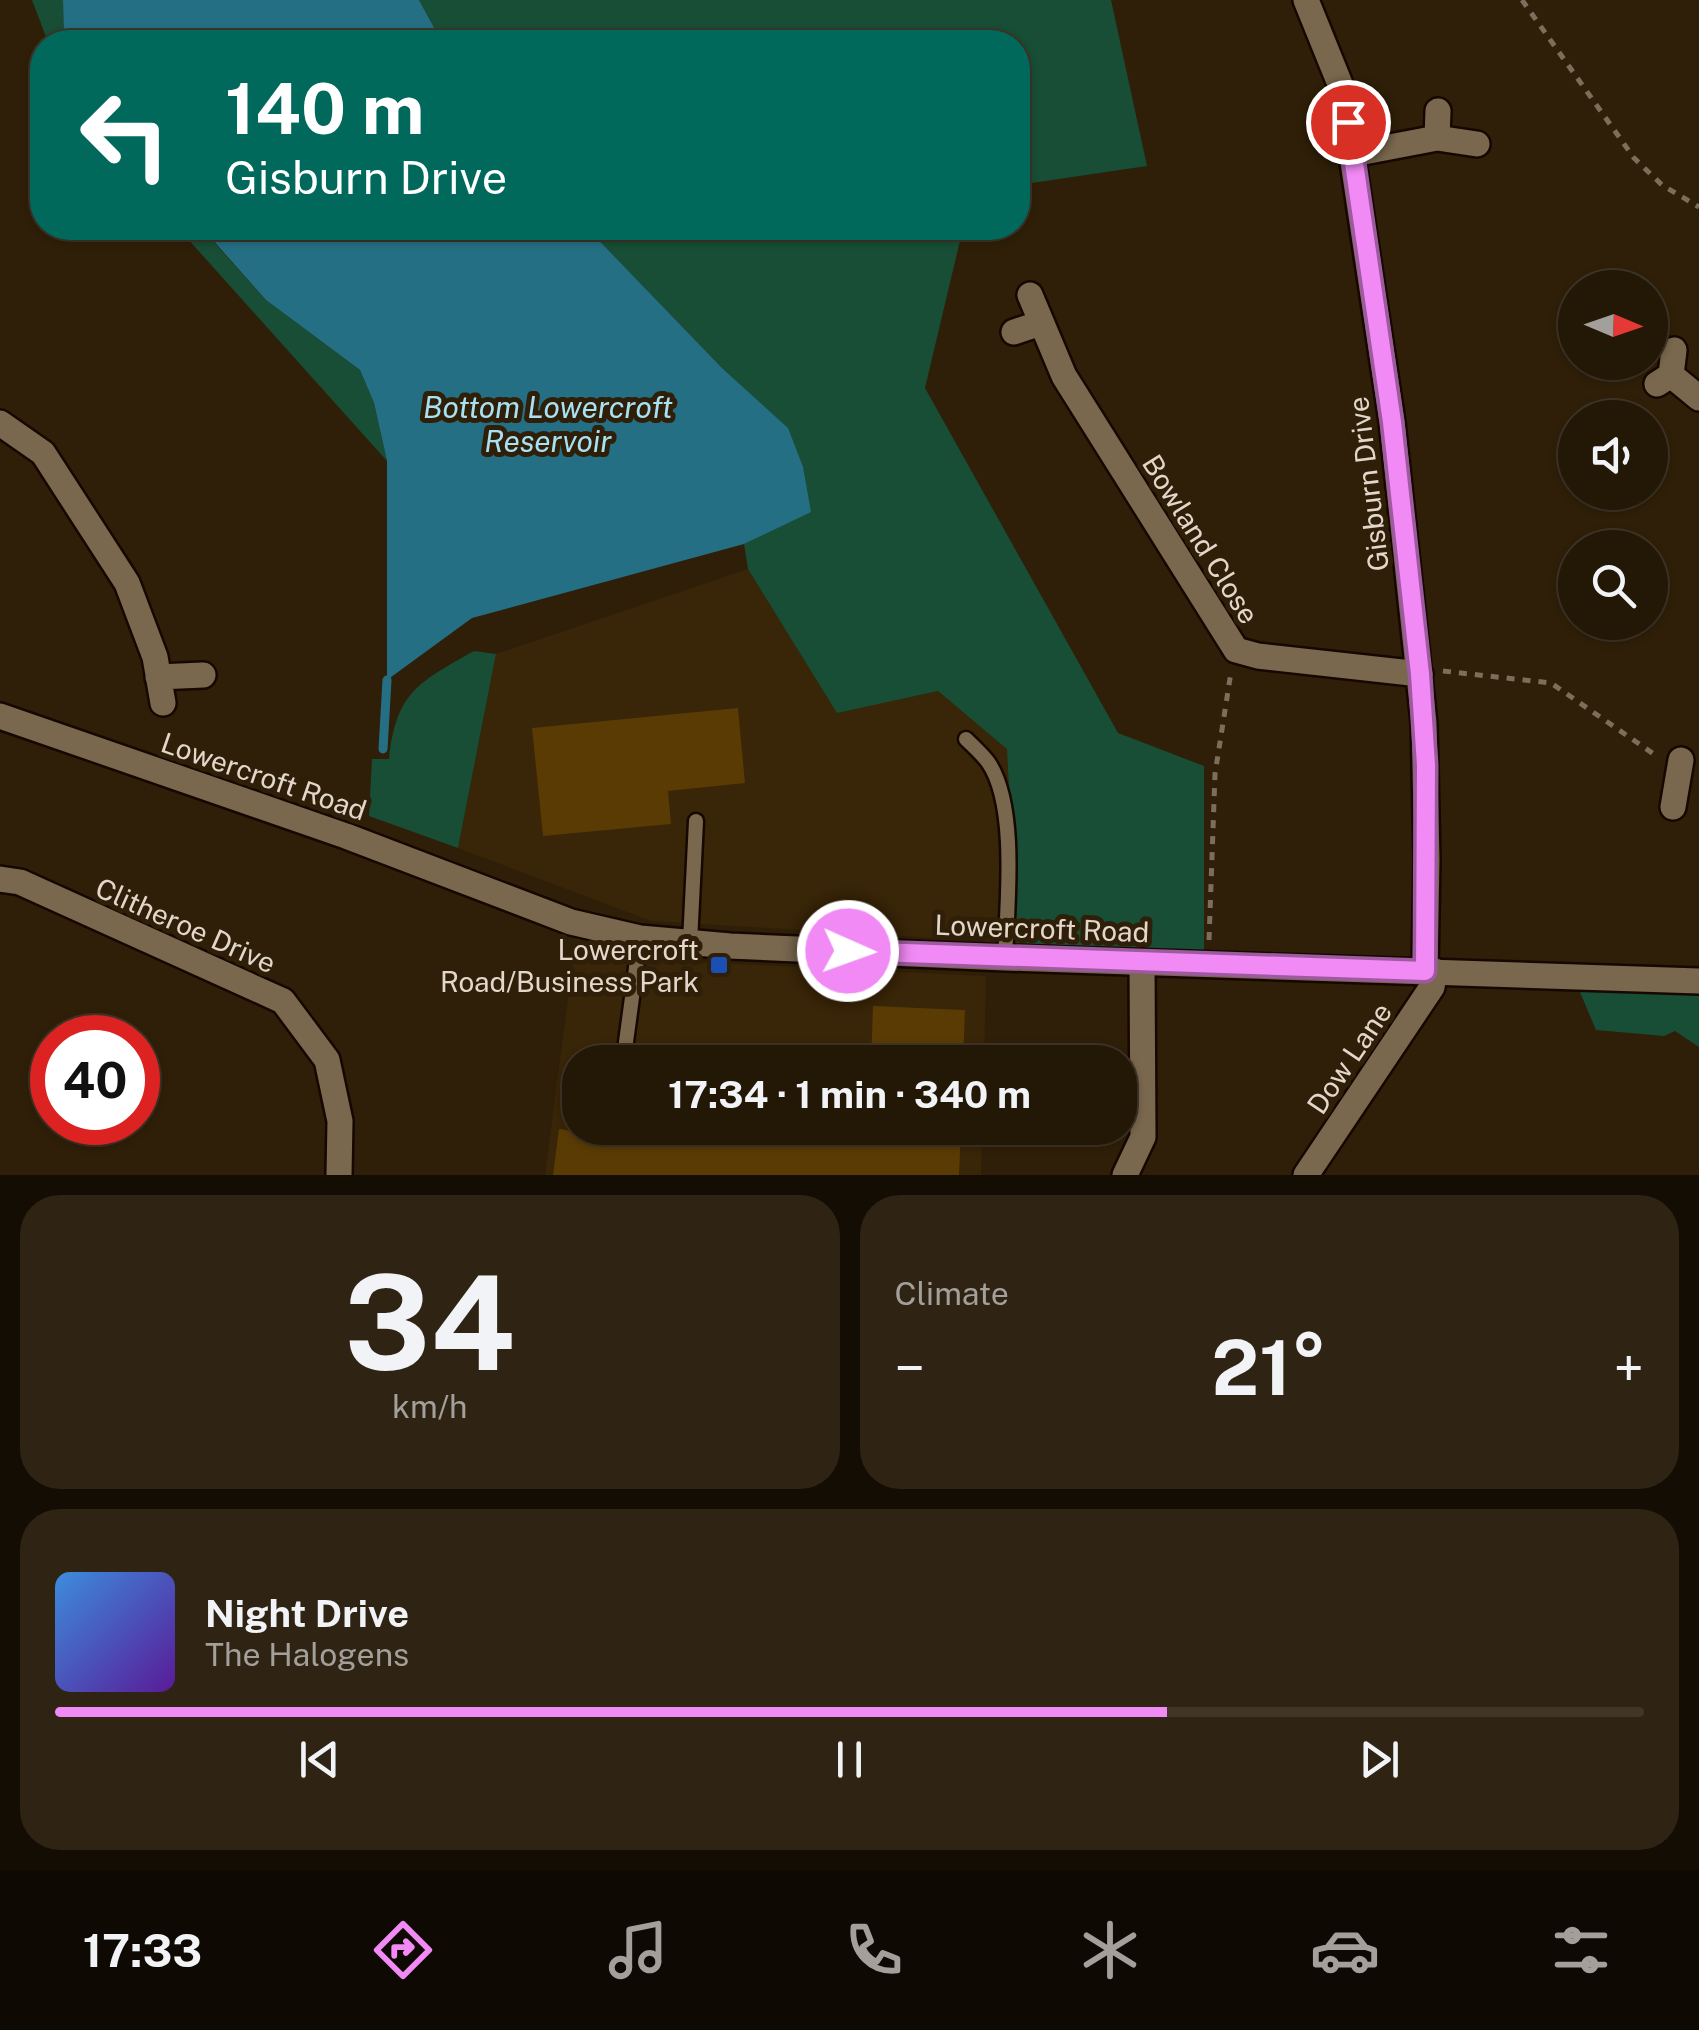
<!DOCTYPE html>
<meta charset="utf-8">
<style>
:root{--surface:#231706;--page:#2f2414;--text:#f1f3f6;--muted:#a39f9b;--line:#403628;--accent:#f18af4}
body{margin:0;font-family:"Public Sans",sans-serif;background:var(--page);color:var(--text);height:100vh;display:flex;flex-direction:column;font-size:38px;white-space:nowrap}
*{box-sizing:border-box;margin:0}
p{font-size:32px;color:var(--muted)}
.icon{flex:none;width:55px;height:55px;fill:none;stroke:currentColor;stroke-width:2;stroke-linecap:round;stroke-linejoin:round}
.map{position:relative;height:1175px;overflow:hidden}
.sheet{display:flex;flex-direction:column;gap:20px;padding:20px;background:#130d03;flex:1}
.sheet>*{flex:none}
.banner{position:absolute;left:30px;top:30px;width:1000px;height:210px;border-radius:40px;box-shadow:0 2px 8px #0004,0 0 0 2px var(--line);background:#00695c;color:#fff;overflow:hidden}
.needle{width:65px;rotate:92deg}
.buttons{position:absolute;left:1558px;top:270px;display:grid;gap:20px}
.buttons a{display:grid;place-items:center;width:110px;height:110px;border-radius:50%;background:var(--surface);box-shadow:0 2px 8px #0004,0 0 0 2px var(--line);font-size:50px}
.speed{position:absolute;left:30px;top:1015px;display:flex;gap:20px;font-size:50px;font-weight:700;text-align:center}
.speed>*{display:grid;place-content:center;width:130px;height:130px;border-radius:50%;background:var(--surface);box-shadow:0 2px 8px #0004,0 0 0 2px var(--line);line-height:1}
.speed .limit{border:15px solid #d22;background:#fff;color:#111}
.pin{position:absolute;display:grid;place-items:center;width:85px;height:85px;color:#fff;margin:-42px;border:5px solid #fff;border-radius:50%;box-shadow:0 2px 10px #0007}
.me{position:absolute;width:110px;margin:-55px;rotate:92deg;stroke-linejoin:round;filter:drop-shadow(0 0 8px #0008)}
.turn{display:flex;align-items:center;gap:35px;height:210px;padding:0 30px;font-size:45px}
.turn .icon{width:130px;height:130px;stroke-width:2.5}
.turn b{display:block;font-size:70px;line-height:85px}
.big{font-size:75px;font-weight:700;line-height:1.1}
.sheet .card{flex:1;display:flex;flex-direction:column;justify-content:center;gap:15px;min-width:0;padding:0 35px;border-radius:40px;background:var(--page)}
.sheet .dial{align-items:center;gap:0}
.dial b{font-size:130px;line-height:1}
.song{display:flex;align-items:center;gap:30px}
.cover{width:120px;height:120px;border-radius:15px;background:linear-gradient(135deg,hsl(210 70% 55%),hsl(270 70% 35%))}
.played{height:10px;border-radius:5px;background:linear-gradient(90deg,var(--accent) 70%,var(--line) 70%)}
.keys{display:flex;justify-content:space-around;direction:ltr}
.heat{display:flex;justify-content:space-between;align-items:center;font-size:55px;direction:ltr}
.sheet .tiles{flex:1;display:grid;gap:20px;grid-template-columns:1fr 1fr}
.card:last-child{grid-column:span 2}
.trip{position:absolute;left:562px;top:1045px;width:575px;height:100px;border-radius:40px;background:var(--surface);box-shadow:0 2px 8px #0004,0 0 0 2px var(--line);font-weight:700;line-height:100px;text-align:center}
.dock{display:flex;height:160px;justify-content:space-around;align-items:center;background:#0e0902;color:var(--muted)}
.dock .icon{width:70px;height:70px}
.dock .active{color:var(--accent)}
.dock b{font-size:45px;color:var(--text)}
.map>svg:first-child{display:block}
.built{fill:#392507}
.green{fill:#174e35}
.water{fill:#256f84}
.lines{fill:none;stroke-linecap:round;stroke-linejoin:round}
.stream{stroke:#256f84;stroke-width:9}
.building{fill:#5a3b04}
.service-casing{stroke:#160800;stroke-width:19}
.minor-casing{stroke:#160800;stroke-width:30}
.tertiary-casing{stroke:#160800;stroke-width:30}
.path{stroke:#7c6e5c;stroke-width:5;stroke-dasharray:8 8;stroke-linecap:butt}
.service{stroke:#79674e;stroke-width:14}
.minor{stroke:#79674e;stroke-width:25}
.tertiary{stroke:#79674e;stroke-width:25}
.route-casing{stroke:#9d5a9f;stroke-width:25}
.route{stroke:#f18af4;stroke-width:18}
.transit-dot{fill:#1a4fb4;stroke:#2f1f08;stroke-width:4}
.labels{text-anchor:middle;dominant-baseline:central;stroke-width:10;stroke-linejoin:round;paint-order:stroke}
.street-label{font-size:28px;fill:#e2d7ca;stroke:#2f1f08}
.poi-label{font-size:28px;fill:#e2d7ca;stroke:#2f1f08;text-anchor:end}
.water-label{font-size:30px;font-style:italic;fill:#a7e1f3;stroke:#2f1f08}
</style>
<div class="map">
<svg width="1699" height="1175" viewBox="0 0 1699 1175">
<rect width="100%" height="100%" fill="#2f1f08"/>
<!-- built -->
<path class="built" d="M748,569L837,712L939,691L1008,749L1017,943L651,921L458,848L496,654Z
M576,937L637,959L986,976L984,1062H580V1128H982L981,1175H545Z"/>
<!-- green -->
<path class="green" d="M32,0H63L64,42H48Z
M419,0H1111L1147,166L1018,185V42H442Z
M178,228H201L266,300L360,370L374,403L387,461Z
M587,228H963L925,388L1118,733L1204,766V951L1017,943L1007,749L938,691L837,713L748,569L744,544L811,511L723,369Z
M474,651L496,654L458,848L369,816L372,759H389C396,692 419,682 474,651Z
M1577,985L1699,990V1047L1675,1031L1664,1036L1596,1030Z"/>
<!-- water -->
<path class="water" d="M63,0H419L442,42H64Z
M202,228H587L723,369L788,428L803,467L811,512L744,544L472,618L387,680V461L374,403L360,370L266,300Z"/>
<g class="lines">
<!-- stream -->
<path class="stream" d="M383,749L387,680"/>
</g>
<!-- building -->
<path class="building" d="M738,708L745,783L668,791L671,824L543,836L532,728Z
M873,1006L965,1010L963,1062H871Z
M721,1128H961L959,1175H553L559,1129L684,1146L686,1135L720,1139Z"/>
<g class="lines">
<!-- service casing -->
<g class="service-casing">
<path id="service" d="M966,739C973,746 982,754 988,762C1018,805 1007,906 1005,958
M690,942L696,821
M628,1062L626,1042L640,938"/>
</g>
<!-- minor casing -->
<g class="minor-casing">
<path id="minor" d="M1306,0L1342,89L1392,422L1424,723L1427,860L1425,971
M1437,138L1477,144
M1353,154L1437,138L1438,111
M1030,295L1064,376L1236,650L1258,656L1420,674
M1014,332L1041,323
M1671,375L1699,398
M1657,384L1671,375L1674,350
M0,423L43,453L127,583L155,657L163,703
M158,677L203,675
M1673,807L1681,760
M0,879L20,882L283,1001L327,1060L340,1121L339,1175
M1125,1175L1143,1137L1142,962
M1306,1175L1432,987L1435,971"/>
</g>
<!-- tertiary casing -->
<g class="tertiary-casing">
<path id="tertiary" d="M0,716L346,836L571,922L640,938L730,946L1005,958L1699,981"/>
</g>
<!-- path -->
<path class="path" d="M1522,0L1634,158L1662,185L1699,207
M1443,671L1551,683L1658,757
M1209,940L1215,774L1231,672"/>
<!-- service -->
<use href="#service" class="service"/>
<!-- minor -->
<use href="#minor" class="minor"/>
<!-- tertiary -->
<use href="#tertiary" class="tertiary"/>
</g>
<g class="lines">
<!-- route casing -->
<g class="route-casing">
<path id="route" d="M848,951L1425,971L1426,765L1420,674L1392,422L1348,122"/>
</g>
<!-- route -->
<use href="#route" class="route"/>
</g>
<!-- markers -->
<rect class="transit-dot" x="709" y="955" width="20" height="20" rx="5"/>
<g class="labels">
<!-- street labels -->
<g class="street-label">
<text transform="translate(1368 484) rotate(-97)">Gisburn Drive</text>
<text transform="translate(1201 539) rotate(58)">Bowland Close</text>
<text transform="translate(264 776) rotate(19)">Lowercroft Road</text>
<text transform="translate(186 925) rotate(24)">Clitheroe Drive</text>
<text transform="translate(1042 928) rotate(2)">Lowercroft Road</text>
<text transform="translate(1349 1058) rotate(-56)">Dow Lane</text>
</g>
<!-- poi labels -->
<g class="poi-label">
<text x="699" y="949">Lowercroft<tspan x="699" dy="32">Road/Business Park</tspan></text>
</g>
<!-- water labels -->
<g class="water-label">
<text x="548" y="407">Bottom Lowercroft<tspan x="548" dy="34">Reservoir</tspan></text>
</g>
</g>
</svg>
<div class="buttons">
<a><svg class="needle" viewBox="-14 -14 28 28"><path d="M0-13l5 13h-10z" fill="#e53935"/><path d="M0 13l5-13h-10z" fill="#a39f9b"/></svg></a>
<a><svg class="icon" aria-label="sound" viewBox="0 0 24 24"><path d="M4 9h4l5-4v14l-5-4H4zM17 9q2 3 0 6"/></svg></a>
<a><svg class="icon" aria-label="search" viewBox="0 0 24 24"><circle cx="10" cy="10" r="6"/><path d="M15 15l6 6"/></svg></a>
</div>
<div class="speed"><div class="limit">40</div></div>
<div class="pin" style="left:1348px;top:122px;background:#d93025"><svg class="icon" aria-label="arrive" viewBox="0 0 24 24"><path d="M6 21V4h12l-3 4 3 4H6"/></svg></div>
<svg class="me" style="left:848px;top:951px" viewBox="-20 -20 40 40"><circle r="17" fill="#f18af4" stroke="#fff" stroke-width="3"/><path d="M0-11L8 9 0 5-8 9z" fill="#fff"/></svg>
<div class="trip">17:34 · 1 min · 340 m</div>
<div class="banner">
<div class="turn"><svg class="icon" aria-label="left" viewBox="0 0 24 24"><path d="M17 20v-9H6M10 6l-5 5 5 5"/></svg><div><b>140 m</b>Gisburn Drive</div></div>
</div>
</div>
<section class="sheet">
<div class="tiles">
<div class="card dial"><b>34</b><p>km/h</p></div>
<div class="card"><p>Climate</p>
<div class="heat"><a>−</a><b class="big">21°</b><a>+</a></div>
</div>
<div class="card">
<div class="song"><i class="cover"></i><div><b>Night Drive</b><p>The Halogens</p></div></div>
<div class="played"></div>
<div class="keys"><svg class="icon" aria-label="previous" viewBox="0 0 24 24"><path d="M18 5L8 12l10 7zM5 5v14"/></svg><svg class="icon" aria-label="pause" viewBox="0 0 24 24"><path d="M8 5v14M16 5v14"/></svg><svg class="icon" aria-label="next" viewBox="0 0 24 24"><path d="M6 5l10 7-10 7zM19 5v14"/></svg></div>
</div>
</div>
</section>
<nav class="dock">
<b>17:33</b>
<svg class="icon active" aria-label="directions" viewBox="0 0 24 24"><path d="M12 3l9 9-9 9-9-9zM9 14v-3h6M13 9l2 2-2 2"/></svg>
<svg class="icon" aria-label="music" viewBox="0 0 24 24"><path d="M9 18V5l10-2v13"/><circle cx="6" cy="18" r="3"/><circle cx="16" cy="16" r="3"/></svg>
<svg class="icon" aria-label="phone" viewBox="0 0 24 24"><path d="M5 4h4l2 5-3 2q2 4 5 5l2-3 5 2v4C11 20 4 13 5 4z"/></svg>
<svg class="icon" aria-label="climate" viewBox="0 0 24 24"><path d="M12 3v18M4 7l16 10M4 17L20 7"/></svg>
<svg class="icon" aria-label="car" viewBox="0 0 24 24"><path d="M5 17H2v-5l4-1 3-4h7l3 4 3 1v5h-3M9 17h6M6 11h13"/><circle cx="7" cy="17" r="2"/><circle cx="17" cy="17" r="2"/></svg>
<svg class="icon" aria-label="filters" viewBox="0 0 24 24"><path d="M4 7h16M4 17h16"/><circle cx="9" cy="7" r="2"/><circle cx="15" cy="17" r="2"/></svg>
</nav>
